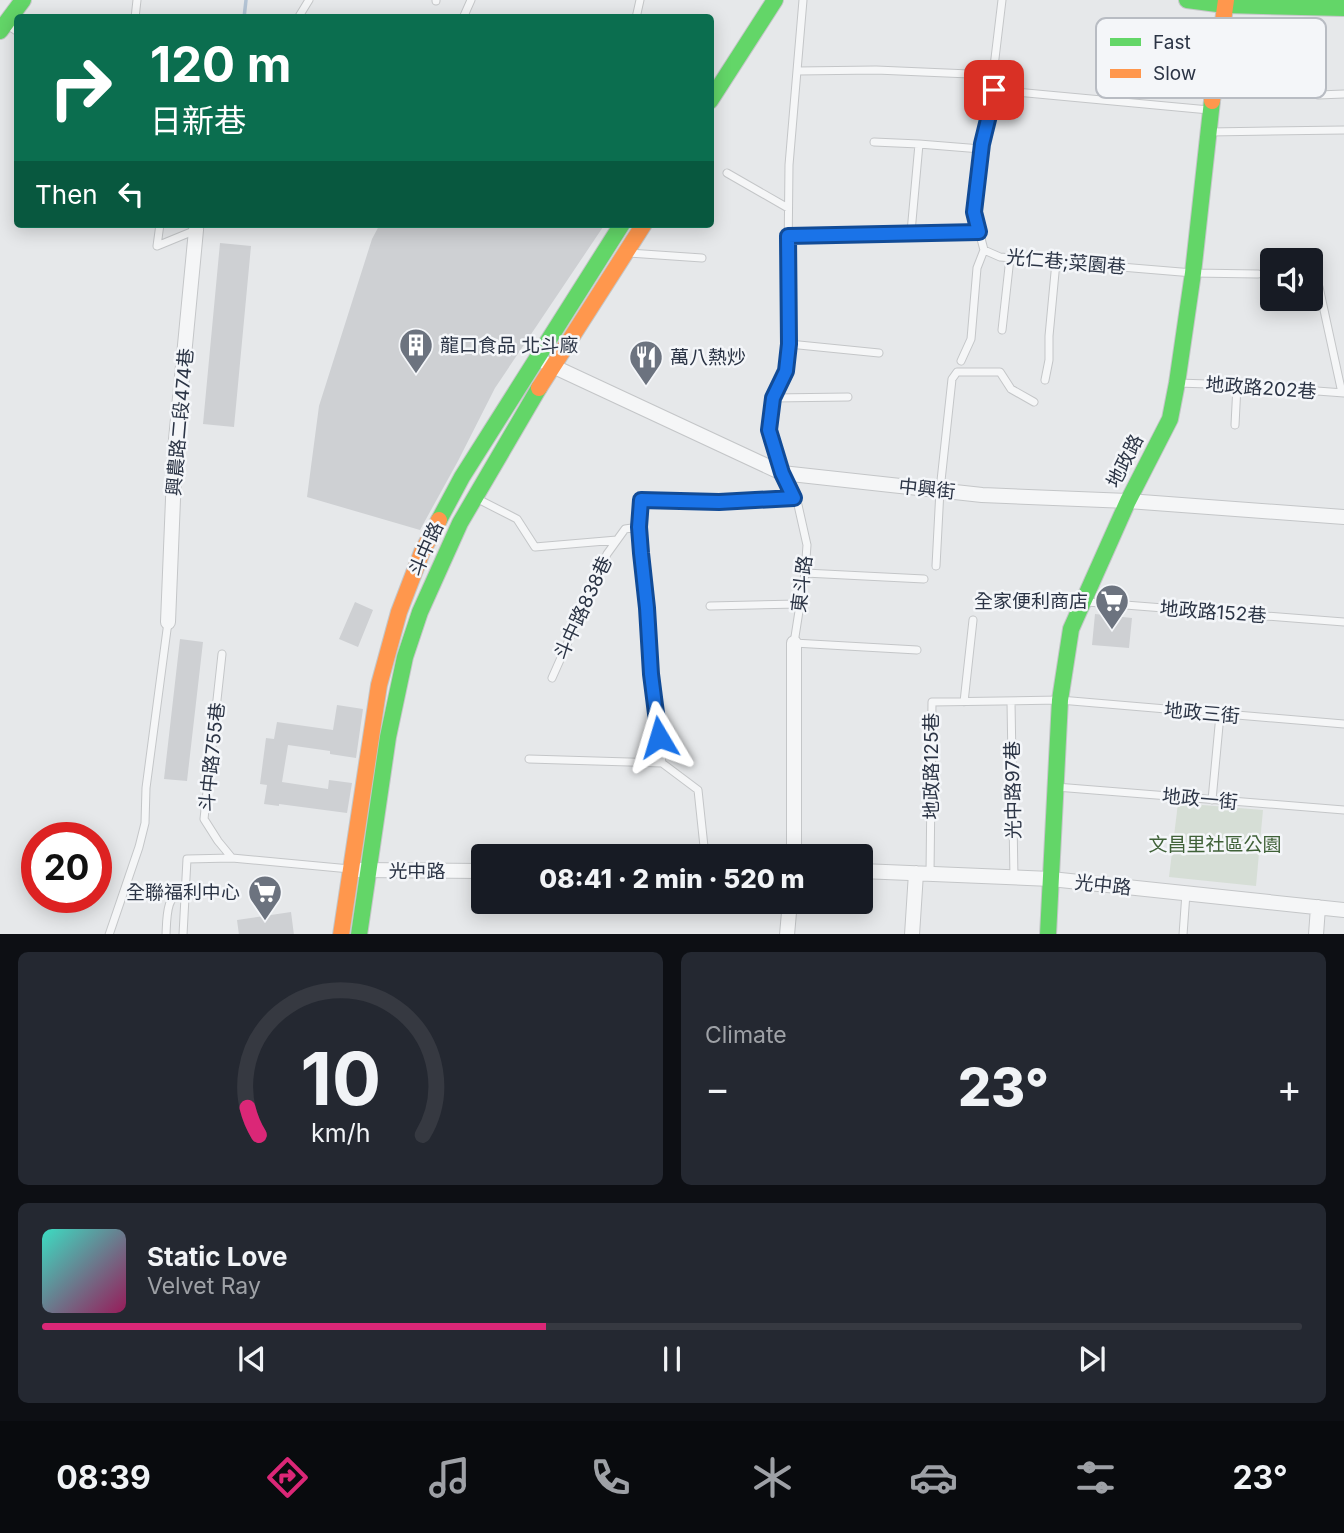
<!DOCTYPE html>
<meta charset="utf-8">
<style>
:root{--surface:#171b24;--page:#242831;--text:#f1f3f6;--muted:#9ea1a6;--line:#363941;--accent:#db2777}
body{margin:0;font-family:Inter,"Noto Sans TC",sans-serif;background:var(--page);color:var(--text);height:100vh;display:flex;flex-direction:column;font-size:26px;white-space:nowrap}
*{box-sizing:border-box;margin:0}
p{font-size:23px;color:var(--muted)}
.icon{flex:none;width:38px;height:38px;fill:none;stroke:currentColor;stroke-width:2;stroke-linecap:round;stroke-linejoin:round}
.map{position:relative;height:934px;overflow:hidden}
.drawer{display:flex;flex-direction:column;gap:18px;padding:18px;background:#0d0f14;flex:1}
.drawer>*{flex:none}
.top-card{position:absolute;left:14px;top:14px;width:700px;height:214px;border-radius:7px;box-shadow:0 4px 18px #0003;background:#0b6e4f;color:#fff;overflow:hidden}
.buttons{position:absolute;left:1260px;top:248px;display:grid;gap:14px}
.buttons a{display:grid;place-items:center;width:63px;height:63px;border-radius:7px;background:var(--surface);box-shadow:0 4px 18px #0003;font-size:35px}
.speed{position:absolute;left:21px;top:822px;display:flex;gap:14px;font-size:35px;font-weight:700;text-align:center}
.speed>*{display:grid;place-content:center;width:91px;height:91px;border-radius:50%;background:var(--surface);box-shadow:0 4px 18px #0003;line-height:1}
.speed .limit{border:10px solid #d22;background:#fff;color:#111}
.pin{position:absolute;display:grid;place-items:center;width:60px;height:60px;color:#fff;margin:-30px;border-radius:14px;box-shadow:0 4px 10px #0006}
.me{position:absolute;width:77px;margin:-38px;rotate:353deg;stroke-linejoin:round;filter:drop-shadow(0 0 5px #0008)}
.turn{display:flex;align-items:center;gap:24px;height:147px;padding:0 21px;font-size:32px}
.turn .icon{width:91px;height:91px;stroke-width:2.5}
.turn b{display:block;font-size:49px;line-height:60px}
.then{display:flex;align-items:center;height:66px;padding:0 21px;background:#0003;gap:14px;font-size:26px}
.big{font-size:52px;font-weight:800;line-height:1.1}
.drawer .card{flex:1;display:flex;flex-direction:column;justify-content:center;gap:10px;min-width:0;padding:0 24px;border-radius:10px;background:var(--page)}
.drawer .dial{align-items:center;gap:0}
.dial svg{height:182px;overflow:visible;fill:none;stroke:var(--line);stroke-width:7;stroke-linecap:round;text-anchor:middle}
.dial text{fill:var(--text);stroke:none}
.song{display:flex;align-items:center;gap:21px}
.cover{width:84px;height:84px;border-radius:10px;background:linear-gradient(135deg,hsl(170 70% 55%),hsl(330 70% 35%))}
.played{height:7px;border-radius:4px;background:linear-gradient(90deg,var(--accent) 40%,var(--line) 40%)}
.keys{display:flex;justify-content:space-around;direction:ltr}
.heat{display:flex;justify-content:space-between;align-items:center;font-size:38px;direction:ltr}
.drawer .tiles{flex:1;display:grid;gap:18px;grid-template-columns:1fr 1fr}
.card:last-child{grid-column:span 2}
.trip{position:absolute;left:471px;top:844px;width:402px;height:70px;border-radius:7px;background:var(--surface);box-shadow:0 4px 18px #0003;font-weight:800;line-height:70px;text-align:center}
.tabs{display:flex;height:112px;justify-content:space-around;align-items:center;background:#090b0e;color:var(--muted)}
.tabs .icon{width:49px;height:49px}
.tabs .on{color:var(--accent)}
.tabs b{font-size:32px;color:var(--text)}
.map>svg:first-child{display:block}
.green{fill:#d6ded6}
.lines{fill:none;stroke-linecap:round;stroke-linejoin:round}
.stream{stroke:#b4c4d5;stroke-width:3.5}
.building{fill:#ced0d3}
.lane-casing{stroke:#c4c6c8;stroke-width:9}
.street-casing{stroke:#c4c6c8;stroke-width:16}
.fast-casing{stroke:#c4c6c8;stroke-width:18}
.slow-casing{stroke:#c4c6c8;stroke-width:18}
.lane{stroke:#f5f6f7;stroke-width:7}
.street{stroke:#f5f6f7;stroke-width:14}
.fast{stroke:#63d668;stroke-width:16}
.slow{stroke:#ff974d;stroke-width:16}
.route-casing{stroke:#114b97;stroke-width:18}
.route{stroke:#1a73e8;stroke-width:12}
.labels{text-anchor:middle;dominant-baseline:central;stroke-width:5;stroke-linejoin:round;paint-order:stroke}
.street-label{font-size:19px;fill:#2b3445;stroke:#f4f6f9}
.poi-label{font-size:19px;fill:#2b3445;stroke:#f4f6f9;text-anchor:start}
.park-label{font-size:19px;fill:#3f6138;stroke:#f4f6f9}
.key{fill:#f4f6f9;stroke:#b8bcc3;stroke-width:2}
.key-label{font-size:19px;fill:#2b3445}
</style>
<div class="map">
<svg width="1344" height="935" viewBox="0 0 1344 935">
<rect width="100%" height="100%" fill="#e6e8ea"/>
<!-- green -->
<path class="green" d="M1178,803L1263,810L1256,886L1169,877Z"/>
<g class="lines">
<!-- stream -->
<path class="stream" d="M244,18L246,0
M268,224L274,225"/>
</g>
<!-- building -->
<path class="building" d="M380,224H605L495,388L458,461L420,530L307,497L319,406L372,239Z
M220,243L251,246L234,427L203,424Z
M355,602L373,610L358,647L339,639Z
M1095,614L1132,618L1129,648L1092,645Z
M180,639L203,642L187,781L164,779Z
M337,705L363,709L356,758L330,754V751L288,745L282,782L328,789L329,780L352,783L347,813L279,804V806L264,804L267,785L260,784L266,738L274,739L277,722L333,730Z
M291,912L294,935H239L237,920Z"/>
<g class="lines">
<!-- lane casing -->
<g class="lane-casing">
<path id="lane" d="M803,0L789,165L788,258L789,344L786,371L773,398L769,430L782,473L798,505L807,545L805,573L794,643L917,650
M1002,0L993,75L994,90L992,103L982,144L974,212L984,250L1000,257L1193,273L1258,274
M436,1V0
M135,18L137,0
M298,18L309,0
M463,18L471,0
M636,18L640,0
M6,24L18,32
M798,71L876,70L993,75
M994,90L1209,110
M1318,95L1344,94
M1209,132L1344,130
M874,142L919,144
M727,173L788,208
M160,224L157,246L196,230L202,224
M911,232L919,144L981,149
M788,236L911,232H979
M629,253L702,258
M1319,287L1342,393
M1002,330L1010,258
M789,344L879,353
M961,361L971,339L977,268L984,250
M1045,380L1049,360V336L1056,262
M1178,383L1237,385L1344,393
M773,398L848,397
M1235,425L1237,385
M474,497L517,519L535,547L617,540
M936,566L940,490L952,379L957,372H1000L1011,389L1034,402
M805,573L924,579
M1087,602L1344,622
M710,606L799,604
M222,654L204,819L218,841L232,858L350,869
M552,678L607,554L625,529L639,527
M964,702L973,620
M1011,702L1014,878
M529,759L662,763
M1056,787L1344,810
M1212,800L1220,715
M705,856L698,790L662,763L651,674L647,608L641,553L639,527L641,500L719,502L794,498
M930,874L932,702L1060,700L1344,724
M109,935L139,847L145,823L146,788L168,622
M166,935C167,912 166,899 185,884
M183,935L187,859L232,858
M1183,935L1186,893"/>
</g>
<!-- street casing -->
<g class="street-casing">
<path id="street" d="M546,363L782,473L982,495L1128,501L1344,517
M168,622L175,450L196,230
M794,856V643
M359,870L483,871
M861,871L1051,879L1344,910
M787,935L790,901
M912,935L916,873
M1316,935L1318,907"/>
</g>
<!-- fast casing -->
<g class="fast-casing">
<path id="fast" d="M1187,0L1225,5L1344,8
M0,31L23,0
M710,101L775,0
M439,520L462,477L622,224
M359,935L388,737L405,657L420,612L460,523L539,388
M1048,935L1060,700L1071,629L1128,501L1170,419L1177,383L1193,273L1212,101"/>
</g>
<!-- slow casing -->
<g class="slow-casing">
<path id="slow" d="M1212,101L1226,0
M539,388L644,224
M341,935L379,685L399,612L422,552L439,520"/>
</g>
<!-- lane -->
<use href="#lane" class="lane"/>
<!-- street -->
<use href="#street" class="street"/>
<!-- fast -->
<use href="#fast" class="fast"/>
<!-- slow -->
<use href="#slow" class="slow"/>
</g>
<g class="lines">
<!-- route casing -->
<g class="route-casing">
<path id="route" d="M659,737L651,674L647,608L641,553L639,527L641,500L719,502L794,498L782,473L769,430L773,398L786,371L789,344L788,236L979,232L974,212L982,144L992,103L994,90"/>
</g>
<!-- route -->
<use href="#route" class="route"/>
</g>
<!-- icons -->
<defs>
<g id="building-pin" transform="scale(1.75)"><path d="M0 17L-7.5 6A9.5 9.5 0 1 1 7.5 6Z" fill="#6c737f" stroke="#f4f6f9"/><path d="M-4-6H4V6H1V3H-1V6H-4ZM-2.5-4.3h1.7v1.8h-1.7ZM.8-4.3h1.7v1.8H.8ZM-2.5-1h1.7V.8h-1.7ZM.8-1h1.7V.8H.8Z" fill="#fff"/></g>
<g id="restaurant-pin" transform="scale(1.75)"><path d="M0 17L-7.5 6A9.5 9.5 0 1 1 7.5 6Z" fill="#6c737f" stroke="#f4f6f9"/><path d="M-5-6h1v4h1v-4h1v4h1v-4h1v5L-1.5 .5V6h-2V.5L-5-1ZM5-6V6H3V1.5H1.5Q1.5-4 5-6Z" fill="#fff"/></g>
<g id="supermarket-pin" transform="scale(1.75)"><path d="M0 17L-7.5 6A9.5 9.5 0 1 1 7.5 6Z" fill="#6c737f" stroke="#f4f6f9"/><path d="M-6-5.5h2.5l.6 2H6L4.5 2H-2.5L-4.4-4H-6ZM-1.5 3.2a1.3 1.3 0 1 0 .1 0ZM3 3.2a1.3 1.3 0 1 0 .1 0Z" fill="#fff"/></g>
</defs>
<g fill-rule="evenodd">
<use href="#building-pin" x="416" y="345"/>
<use href="#restaurant-pin" x="646" y="357"/>
<use href="#supermarket-pin" x="1112" y="601"/>
<use href="#supermarket-pin" x="265" y="892"/>
</g>
<g class="labels">
<!-- street labels -->
<g class="street-label">
<text transform="translate(1066 262) rotate(5)">光仁巷;菜園巷</text>
<text transform="translate(1261 388) rotate(4)">地政路202巷</text>
<text transform="translate(180 422) rotate(-85)">興農路二段474巷</text>
<text transform="translate(1125 461) rotate(-63)">地政路</text>
<text transform="translate(927 489) rotate(6)">中興街</text>
<text transform="translate(426 549) rotate(-66)">斗中路</text>
<text transform="translate(802 584) rotate(-83)">東斗路</text>
<text transform="translate(583 608) rotate(-65)">斗中路838巷</text>
<text transform="translate(1213 612) rotate(4)">地政路152巷</text>
<text transform="translate(1202 713) rotate(5)">地政三街</text>
<text transform="translate(212 757) rotate(-84)">斗中路755巷</text>
<text transform="translate(931 766) rotate(-90)">地政路125巷</text>
<text transform="translate(1013 790) rotate(-91)">光中路97巷</text>
<text transform="translate(1200 799) rotate(5)">地政一街</text>
<text x="417" y="871">光中路</text>
<text transform="translate(1103 885) rotate(6)">光中路</text>
</g>
<!-- poi labels -->
<g class="poi-label">
<text x="440" y="345">龍口食品 北斗廠</text>
<text x="670" y="357">萬八熱炒</text>
<text x="1088" y="601" text-anchor="end">全家便利商店</text>
<text x="240" y="892" text-anchor="end">全聯福利中心</text>
</g>
<!-- park labels -->
<g class="park-label">
<text x="1215" y="844">文昌里社區公園</text>
</g>
</g>
<!-- legend -->
<rect x="1096" y="18" width="230" height="80" rx="10" class="key"/>
<rect x="1110" y="38" width="31" height="8" fill="#63d668"/>
<rect x="1110" y="69" width="31" height="9" fill="#ff974d"/>
<g class="key-label">
<text x="1153" y="49">Fast</text>
<text x="1153" y="80">Slow</text>
</g>
</svg>
<div class="buttons">
<a><svg class="icon" aria-label="sound" viewBox="0 0 24 24"><path d="M4 9h4l5-4v14l-5-4H4zM17 9q2 3 0 6"/></svg></a>
</div>
<div class="speed"><div class="limit">20</div></div>
<div class="pin" style="left:994px;top:90px;background:#d93025"><svg class="icon" aria-label="arrive" viewBox="0 0 24 24"><path d="M6 21V4h12l-3 4 3 4H6"/></svg></div>
<svg class="me" style="left:659px;top:737px" viewBox="-20 -20 40 40"><path d="M0-17L14 15 0 8-14 15z" fill="#1a73e8" stroke="#fff" stroke-width="4"/></svg>
<div class="trip">08:41 · 2 min · 520 m</div>
<div class="top-card">
<div class="turn"><svg class="icon" aria-label="right" viewBox="0 0 24 24"><path d="M7 20v-9h11M14 6l5 5-5 5"/></svg><div><b>120 m</b>日新巷</div></div>
<div class="then">Then<svg class="icon" aria-label="left" viewBox="0 0 24 24"><path d="M17 20v-9H6M10 6l-5 5 5 5"/></svg></div>
</div>
</div>
<section class="drawer">
<div class="tiles">
<div class="card dial"><svg viewBox="0 0 100 80">
<path d="M14 69A42 42 0 1 1 86 69"/>
<path d="M14 69A42 42 0 0 1 9 57" stroke="#db2777"/>
<text x="50" y="56" font-size="32" font-weight="700">10</text>
<text x="50" y="72" font-size="11">km/h</text>
</svg></div>
<div class="card"><p>Climate</p>
<div class="heat"><a>−</a><b class="big">23°</b><a>+</a></div>
</div>
<div class="card">
<div class="song"><i class="cover"></i><div><b>Static Love</b><p>Velvet Ray</p></div></div>
<div class="played"></div>
<div class="keys"><svg class="icon" aria-label="previous" viewBox="0 0 24 24"><path d="M18 5L8 12l10 7zM5 5v14"/></svg><svg class="icon" aria-label="pause" viewBox="0 0 24 24"><path d="M8 5v14M16 5v14"/></svg><svg class="icon" aria-label="next" viewBox="0 0 24 24"><path d="M6 5l10 7-10 7zM19 5v14"/></svg></div>
</div>
</div>
</section>
<nav class="tabs">
<b>08:39</b>
<svg class="icon on" aria-label="directions" viewBox="0 0 24 24"><path d="M12 3l9 9-9 9-9-9zM9 14v-3h6M13 9l2 2-2 2"/></svg>
<svg class="icon" aria-label="music" viewBox="0 0 24 24"><path d="M9 18V5l10-2v13"/><circle cx="6" cy="18" r="3"/><circle cx="16" cy="16" r="3"/></svg>
<svg class="icon" aria-label="phone" viewBox="0 0 24 24"><path d="M5 4h4l2 5-3 2q2 4 5 5l2-3 5 2v4C11 20 4 13 5 4z"/></svg>
<svg class="icon" aria-label="climate" viewBox="0 0 24 24"><path d="M12 3v18M4 7l16 10M4 17L20 7"/></svg>
<svg class="icon" aria-label="car" viewBox="0 0 24 24"><path d="M5 17H2v-5l4-1 3-4h7l3 4 3 1v5h-3M9 17h6M6 11h13"/><circle cx="7" cy="17" r="2"/><circle cx="17" cy="17" r="2"/></svg>
<svg class="icon" aria-label="filters" viewBox="0 0 24 24"><path d="M4 7h16M4 17h16"/><circle cx="9" cy="7" r="2"/><circle cx="15" cy="17" r="2"/></svg>
<b>23°</b>
</nav>
